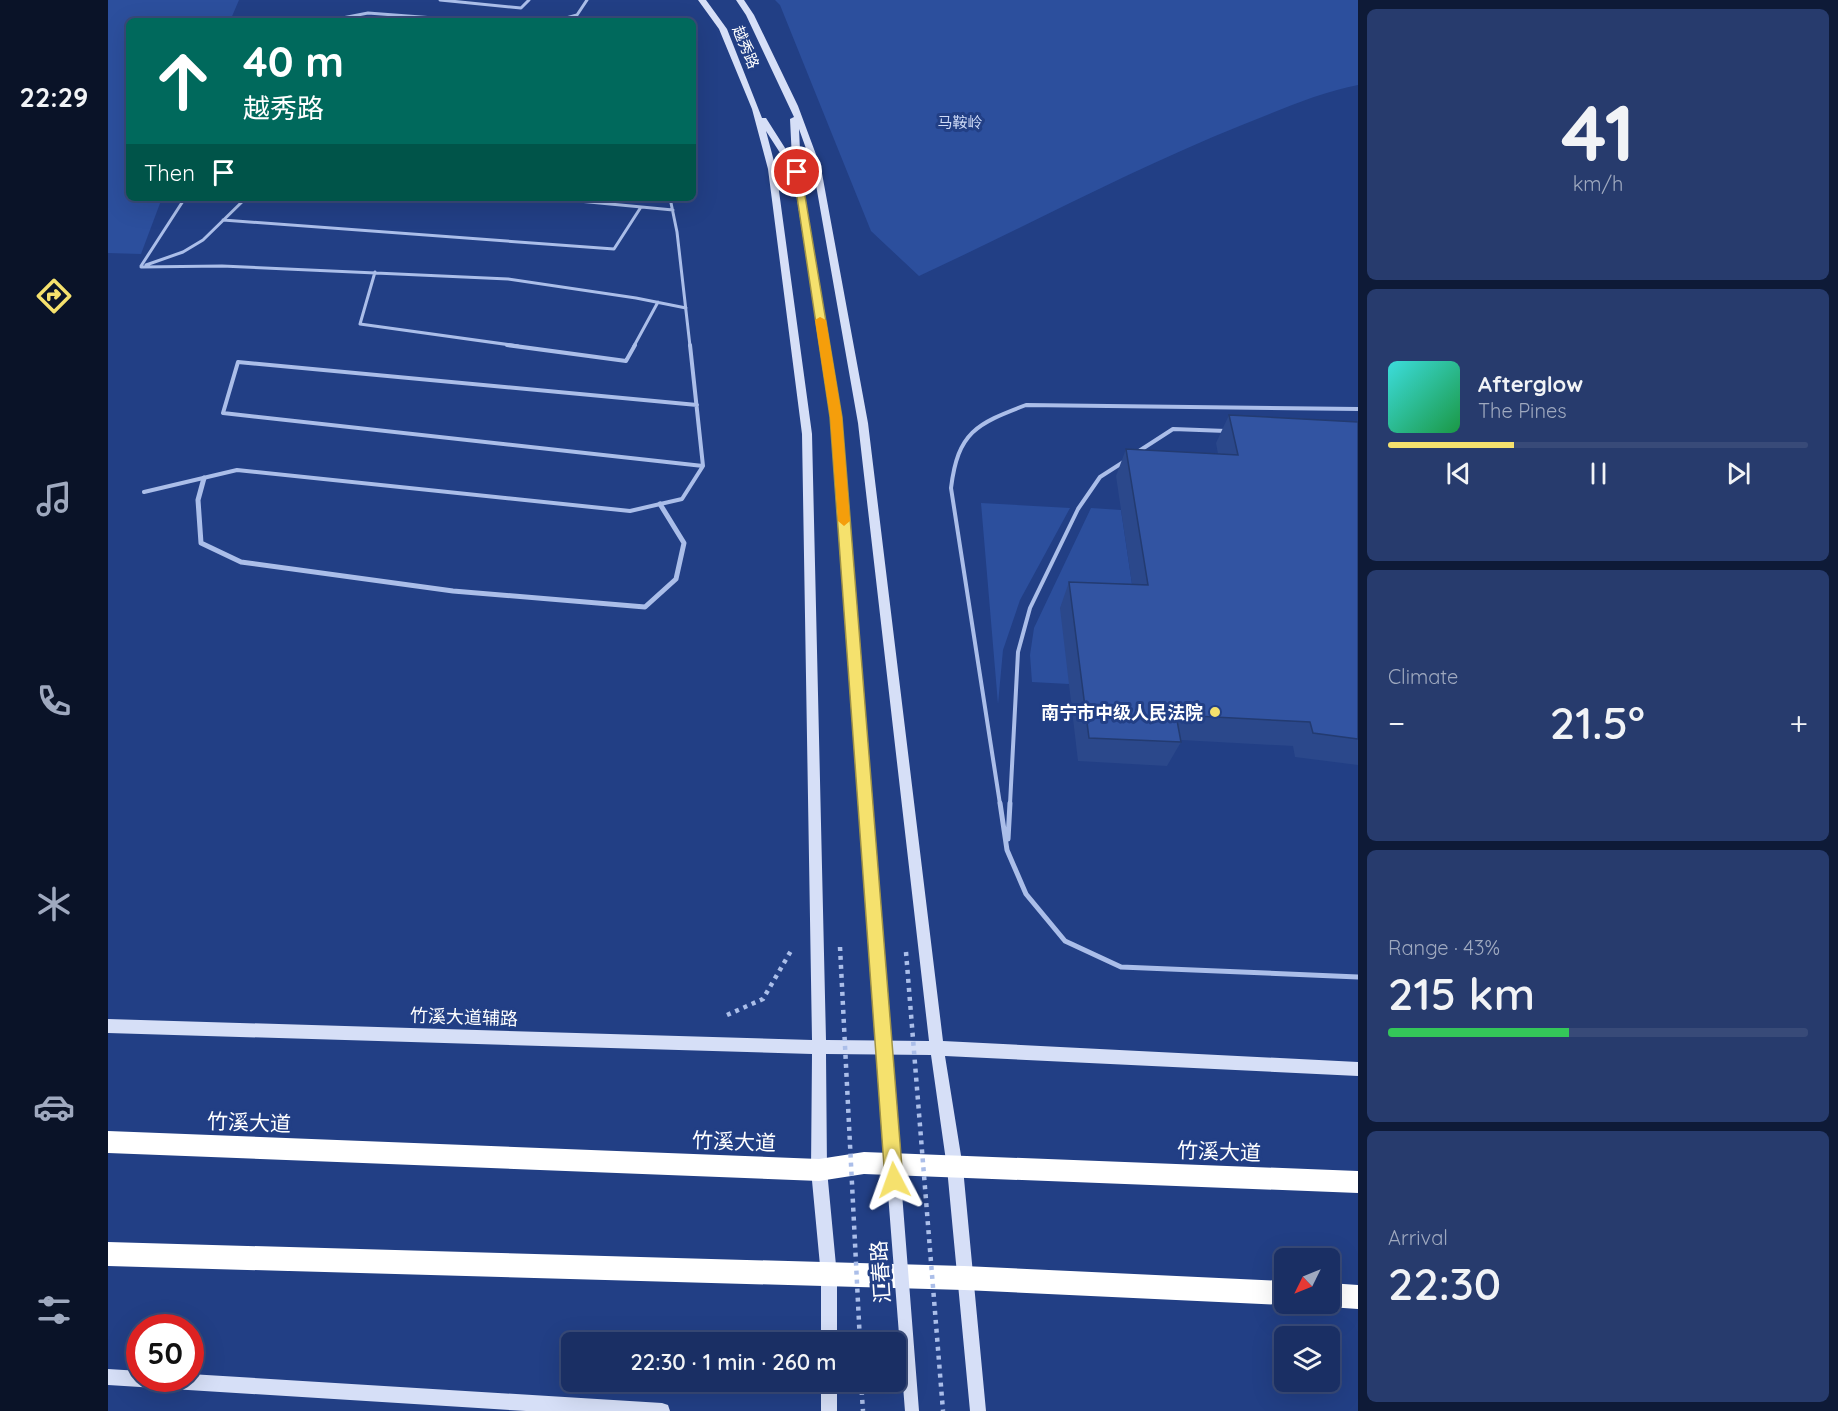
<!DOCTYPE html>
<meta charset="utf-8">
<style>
:root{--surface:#1a2f64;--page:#273b6d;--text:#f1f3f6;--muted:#9fa9bf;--line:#384a78;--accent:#f5e16d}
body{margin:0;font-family:Quicksand,"Noto Sans SC",sans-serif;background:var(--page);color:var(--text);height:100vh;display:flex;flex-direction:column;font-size:22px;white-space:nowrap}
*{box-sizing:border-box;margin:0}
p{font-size:20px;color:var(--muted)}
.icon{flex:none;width:33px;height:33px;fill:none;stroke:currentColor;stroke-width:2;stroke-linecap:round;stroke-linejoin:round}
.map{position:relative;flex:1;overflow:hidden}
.side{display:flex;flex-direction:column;gap:9px;padding:9px;background:#0e1a37;width:480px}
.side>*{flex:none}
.hud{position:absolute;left:18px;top:18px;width:570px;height:183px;border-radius:9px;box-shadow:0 6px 24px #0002,0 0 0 2px var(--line);background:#00695c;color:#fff;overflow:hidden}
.needle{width:39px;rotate:227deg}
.tools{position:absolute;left:1166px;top:1248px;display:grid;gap:12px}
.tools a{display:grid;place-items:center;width:66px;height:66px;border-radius:9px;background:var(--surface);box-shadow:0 6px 24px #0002,0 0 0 2px var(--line);font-size:30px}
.speed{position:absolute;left:18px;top:1314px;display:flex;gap:12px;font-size:30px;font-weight:700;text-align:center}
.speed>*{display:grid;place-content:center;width:78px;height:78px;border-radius:50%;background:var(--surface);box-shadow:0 6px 24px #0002,0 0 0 2px var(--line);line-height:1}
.speed .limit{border:9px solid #d22;background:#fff;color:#111}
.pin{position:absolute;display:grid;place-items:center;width:51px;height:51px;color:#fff;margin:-26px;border:3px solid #fff;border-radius:50%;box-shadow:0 2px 6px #0007}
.me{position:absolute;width:66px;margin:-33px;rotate:356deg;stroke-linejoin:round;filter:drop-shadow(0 0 4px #0008)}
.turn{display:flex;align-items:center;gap:21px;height:126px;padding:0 18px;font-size:27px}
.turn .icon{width:78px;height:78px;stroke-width:2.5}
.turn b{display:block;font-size:42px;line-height:51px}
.then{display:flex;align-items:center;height:57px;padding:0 18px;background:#0003;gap:12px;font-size:22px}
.big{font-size:45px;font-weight:600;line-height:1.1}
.side .widget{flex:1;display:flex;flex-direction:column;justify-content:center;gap:9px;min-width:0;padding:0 21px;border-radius:9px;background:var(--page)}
.side .dial{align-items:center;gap:0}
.dial b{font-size:78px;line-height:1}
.song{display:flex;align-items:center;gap:18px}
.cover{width:72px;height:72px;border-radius:9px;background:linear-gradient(135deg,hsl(180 70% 55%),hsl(140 70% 35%))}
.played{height:6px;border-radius:3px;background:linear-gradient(90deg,var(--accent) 30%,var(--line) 30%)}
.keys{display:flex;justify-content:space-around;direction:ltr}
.heat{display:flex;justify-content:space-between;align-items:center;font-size:33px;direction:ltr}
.charge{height:9px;border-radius:4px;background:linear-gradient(90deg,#34c759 43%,var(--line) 0)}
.trip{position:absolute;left:453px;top:1332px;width:345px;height:60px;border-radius:9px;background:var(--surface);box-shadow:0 6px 24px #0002,0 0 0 2px var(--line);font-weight:600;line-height:60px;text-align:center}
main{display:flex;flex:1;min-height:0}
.tabs{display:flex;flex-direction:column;width:108px;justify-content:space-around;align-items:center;background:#0a1328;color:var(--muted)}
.tabs .icon{width:42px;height:42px}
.tabs .on{color:var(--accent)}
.tabs b{font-size:27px;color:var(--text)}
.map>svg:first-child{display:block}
.green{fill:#2c4f9d}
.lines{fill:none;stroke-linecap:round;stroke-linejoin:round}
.path{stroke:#abbee9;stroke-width:4.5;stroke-dasharray:4 5;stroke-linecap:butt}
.lane-far2{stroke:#abbee9;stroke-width:3}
.lane-far1{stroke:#abbee9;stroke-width:4}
.lane{stroke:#abbee9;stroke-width:5}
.street{stroke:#abbee9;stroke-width:5}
.secondary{fill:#d6dff7;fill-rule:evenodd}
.highway{fill:#fff;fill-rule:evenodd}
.path-bridge{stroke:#abbee9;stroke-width:4.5;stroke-dasharray:4 5;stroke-linecap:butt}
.secondary-bridge{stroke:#d6dff7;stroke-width:14}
.wall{fill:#2b488b}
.building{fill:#3254a2;stroke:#233b71;stroke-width:1.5}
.route{fill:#f5e16d;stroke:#9f9247;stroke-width:1.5}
.slow{fill:#f59e0b}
.poi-dot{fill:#f5e16d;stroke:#223f85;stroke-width:2}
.labels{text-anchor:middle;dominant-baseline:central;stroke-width:6;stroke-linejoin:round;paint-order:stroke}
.far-street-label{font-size:15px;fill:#fff;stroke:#223f85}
.far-park-label{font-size:15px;fill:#cfdbf7;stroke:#223f85}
.poi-label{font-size:18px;font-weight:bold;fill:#fff;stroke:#223f85;text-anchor:end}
.street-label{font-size:18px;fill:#fff;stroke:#223f85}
.near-street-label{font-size:21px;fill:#fff;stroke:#223f85}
</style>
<main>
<nav class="tabs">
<b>22:29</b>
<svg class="icon on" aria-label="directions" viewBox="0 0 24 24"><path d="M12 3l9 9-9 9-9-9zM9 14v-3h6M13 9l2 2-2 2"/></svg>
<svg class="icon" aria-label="music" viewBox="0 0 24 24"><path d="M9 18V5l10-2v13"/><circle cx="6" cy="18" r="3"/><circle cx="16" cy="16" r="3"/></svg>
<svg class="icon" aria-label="phone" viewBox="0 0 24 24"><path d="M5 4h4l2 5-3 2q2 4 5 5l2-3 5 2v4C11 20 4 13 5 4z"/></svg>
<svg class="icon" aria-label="climate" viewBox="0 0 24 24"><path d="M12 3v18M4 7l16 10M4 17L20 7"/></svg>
<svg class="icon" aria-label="car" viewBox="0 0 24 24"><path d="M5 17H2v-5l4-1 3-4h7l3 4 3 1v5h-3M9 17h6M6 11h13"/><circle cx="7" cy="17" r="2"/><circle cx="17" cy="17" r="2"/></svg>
<svg class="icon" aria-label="filters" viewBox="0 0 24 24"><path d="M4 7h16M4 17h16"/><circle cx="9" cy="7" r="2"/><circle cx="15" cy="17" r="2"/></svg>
</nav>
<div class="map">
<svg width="1250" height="1411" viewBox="0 0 1250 1411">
<rect width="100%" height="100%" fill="#223f85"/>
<!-- green -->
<path class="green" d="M0,0H131L122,21H21V198H54L33,254L0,253Z
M667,0H1250V85C1209,93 1172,110 1134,125C1024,169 919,226 811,276L763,231L672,5Z
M873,503L962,508L912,600L895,650L890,704Z
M983,508L1013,510L1028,611L961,684L924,682L922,655L926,628Z"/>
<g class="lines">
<!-- path -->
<path class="path" d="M619,1015L655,999L684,949
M753,1382L755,1411"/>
<!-- lane-far2 -->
<path class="lane-far2" d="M332,0L413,8L421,0
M219,21L260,13L366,21
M447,21L469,15L479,0
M439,198L565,210
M562,198L569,232L582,346
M115,220L506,249L533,207
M38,265L75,252L95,240L138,198
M33,266L77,198
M33,267L114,266L400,279L528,298L578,308
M267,272L252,324L410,346
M526,346L550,302"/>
<!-- lane-far1 -->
<path class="lane-far1" d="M399,345L518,361L527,345
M589,405L130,362L115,413L595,466
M1031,451L1065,429L1118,431
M36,492L129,470L522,511L574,499L595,466L582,345
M892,804L843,488C850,432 868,424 918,405L1250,409
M902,804L910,652L922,608L970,509L992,477L1017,461"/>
<!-- lane -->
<path class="lane" d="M892,803L899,850L918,894L957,941L1013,967L1250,977
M900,839L902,803"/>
<!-- street -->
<path class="street" d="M96,478L90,500L93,543L133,562L345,591L537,607L568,579L576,543L552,504"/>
<!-- secondary -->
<path class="secondary" d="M590,0H598L619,29L654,118H658L684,159L682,119L686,117L638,15L628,0H636L646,15L690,106L713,168L760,423L835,1041L1250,1062V1076L837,1056L855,1168L878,1411H862L839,1168L823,1055L718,1054L719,1170L729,1276V1342H713V1276L703,1170L704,1054L0,1033V1019L704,1040L694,434L660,169L644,109L611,29ZM691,129L705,168L750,423L821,1041L718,1040L704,434L668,169L658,131L685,173L723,417L761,950L763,955L768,956L773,955L775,950L733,417L693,172Z
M0,1369L32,1371V1378H82V1374L554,1403L560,1405L562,1411H418L0,1385Z
M713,1382H729V1411H713Z"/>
<!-- highway -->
<path class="highway" d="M0,1131L711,1159L756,1152L1250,1171V1193L756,1174L711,1181L0,1153Z
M0,1242L856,1266L1176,1281V1304H1180L1176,1305L856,1290L0,1266Z
M1221,1283L1250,1285V1309L1221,1307L1213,1304H1221Z"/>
<!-- path-bridge -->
<path class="path-bridge" d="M732,947L752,1342
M798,952L835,1411"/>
<!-- secondary-bridge -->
<path class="secondary-bridge" d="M768,950L804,1411"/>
</g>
<!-- wall -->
<path class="wall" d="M1121,415L1250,422V765L1187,757L1185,746L1073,740V742L1059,766L970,761L952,608L961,582L1024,584L1008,476L1018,449L1110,454L1108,443Z"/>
<!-- building -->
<path class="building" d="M1121,415L1250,422V739L1205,733L1202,722L1068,715L1073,742L981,738L961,582L1040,585L1018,449L1130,455Z"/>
<!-- route -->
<path class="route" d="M685,170L693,172L734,417L795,1180L792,1187L786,1189L780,1187L777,1180L722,417Z"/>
<!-- slow -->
<path class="slow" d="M712,317L718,320L734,417L742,521L736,526L730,521L722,417L707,320Z"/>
<!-- markers -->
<circle class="poi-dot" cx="1107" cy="712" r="6"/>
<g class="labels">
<!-- far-street labels -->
<g class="far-street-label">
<text transform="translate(638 47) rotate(67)">越秀路</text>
</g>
<!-- far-park labels -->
<g class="far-park-label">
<text x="852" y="122">马鞍岭</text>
</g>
<!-- poi labels -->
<g class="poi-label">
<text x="1095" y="712">南宁市中级人民法院</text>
</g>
<!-- street labels -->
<g class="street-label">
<text transform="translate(356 1017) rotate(2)">竹溪大道辅路</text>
</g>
<!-- near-street labels -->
<g class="near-street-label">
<text transform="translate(141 1122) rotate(2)">竹溪大道</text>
<text transform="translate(626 1141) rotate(2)">竹溪大道</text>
<text transform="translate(1111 1151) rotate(2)">竹溪大道</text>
<text transform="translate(772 1272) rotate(-94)">汇春路</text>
</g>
</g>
</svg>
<div class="tools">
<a><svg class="needle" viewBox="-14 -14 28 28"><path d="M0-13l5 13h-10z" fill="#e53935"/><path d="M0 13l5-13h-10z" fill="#9fa9bf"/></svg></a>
<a><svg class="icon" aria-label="layers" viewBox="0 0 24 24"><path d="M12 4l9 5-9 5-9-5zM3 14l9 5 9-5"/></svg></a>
</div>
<div class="speed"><div class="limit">50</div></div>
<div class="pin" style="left:689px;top:172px;background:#d93025"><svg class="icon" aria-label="arrive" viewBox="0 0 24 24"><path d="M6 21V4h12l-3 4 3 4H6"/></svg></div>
<svg class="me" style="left:786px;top:1180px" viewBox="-20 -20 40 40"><path d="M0-17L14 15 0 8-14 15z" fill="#f5e16d" stroke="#fff" stroke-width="4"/></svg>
<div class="trip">22:30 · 1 min · 260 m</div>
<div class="hud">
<div class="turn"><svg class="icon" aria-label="ahead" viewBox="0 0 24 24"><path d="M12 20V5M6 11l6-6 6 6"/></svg><div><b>40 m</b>越秀路</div></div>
<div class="then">Then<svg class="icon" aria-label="arrive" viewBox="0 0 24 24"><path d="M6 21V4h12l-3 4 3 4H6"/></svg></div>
</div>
</div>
<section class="side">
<div class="widget dial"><b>41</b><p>km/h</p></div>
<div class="widget">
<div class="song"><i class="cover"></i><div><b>Afterglow</b><p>The Pines</p></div></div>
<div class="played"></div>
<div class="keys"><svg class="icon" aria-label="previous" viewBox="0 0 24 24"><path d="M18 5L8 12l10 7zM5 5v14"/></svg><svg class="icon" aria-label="pause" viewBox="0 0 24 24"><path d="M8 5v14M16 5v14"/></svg><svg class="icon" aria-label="next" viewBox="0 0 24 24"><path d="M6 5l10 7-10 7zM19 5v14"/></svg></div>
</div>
<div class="widget"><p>Climate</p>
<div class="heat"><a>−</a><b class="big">21.5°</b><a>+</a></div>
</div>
<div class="widget"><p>Range · 43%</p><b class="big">215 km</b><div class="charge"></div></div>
<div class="widget"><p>Arrival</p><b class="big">22:30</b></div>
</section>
</main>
